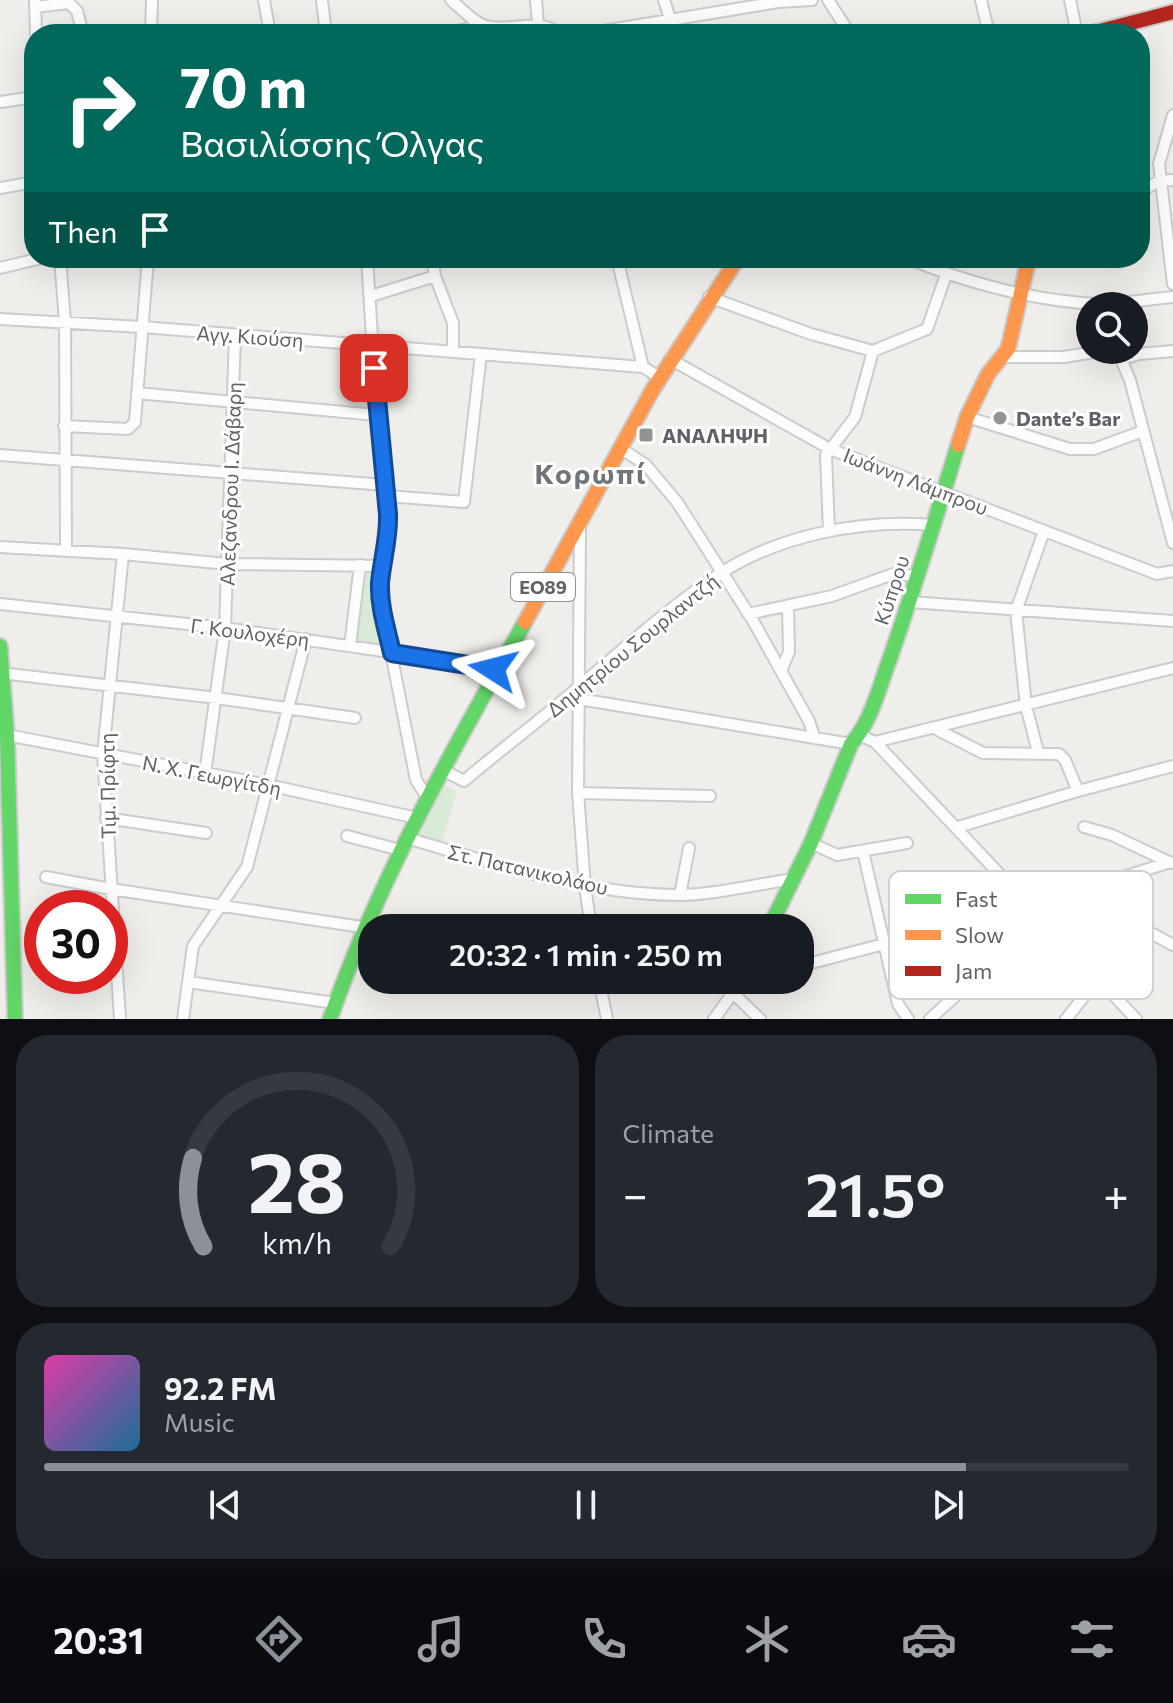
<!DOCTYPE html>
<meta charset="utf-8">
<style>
:root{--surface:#171b24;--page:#242831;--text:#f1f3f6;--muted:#9ea1a6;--line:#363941;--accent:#8c9099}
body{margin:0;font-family:Commissioner,sans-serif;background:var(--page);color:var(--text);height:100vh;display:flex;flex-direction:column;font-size:30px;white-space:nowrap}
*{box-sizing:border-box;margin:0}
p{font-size:26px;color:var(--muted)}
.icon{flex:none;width:44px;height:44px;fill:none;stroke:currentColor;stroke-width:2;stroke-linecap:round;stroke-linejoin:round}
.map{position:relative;height:1019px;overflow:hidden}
.details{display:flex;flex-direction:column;gap:16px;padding:16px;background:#0d0f14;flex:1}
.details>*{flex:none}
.top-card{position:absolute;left:24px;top:24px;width:1126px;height:244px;border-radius:32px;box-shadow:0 8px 32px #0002;background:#00695c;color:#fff;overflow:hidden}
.buttons{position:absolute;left:1076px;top:292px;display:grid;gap:16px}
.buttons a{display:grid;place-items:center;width:72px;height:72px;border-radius:50%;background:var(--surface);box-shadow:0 8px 32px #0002;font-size:40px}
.speed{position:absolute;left:24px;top:890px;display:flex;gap:16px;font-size:40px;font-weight:700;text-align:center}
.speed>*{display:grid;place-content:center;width:104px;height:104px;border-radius:50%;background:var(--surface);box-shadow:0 8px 32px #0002;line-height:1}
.speed .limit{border:12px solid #d22;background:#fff;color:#111}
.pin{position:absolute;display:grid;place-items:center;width:68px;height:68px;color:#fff;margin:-34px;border-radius:16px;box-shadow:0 4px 12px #0006}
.me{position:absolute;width:88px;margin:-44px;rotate:279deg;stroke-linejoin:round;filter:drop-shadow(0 0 6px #0008)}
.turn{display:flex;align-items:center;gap:28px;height:168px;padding:0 24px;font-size:36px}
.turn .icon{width:104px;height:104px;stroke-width:2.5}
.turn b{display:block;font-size:56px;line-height:68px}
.then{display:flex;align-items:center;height:76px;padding:0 24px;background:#0003;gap:16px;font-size:30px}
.big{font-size:60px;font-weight:600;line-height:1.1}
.details .widget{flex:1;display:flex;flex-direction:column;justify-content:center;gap:12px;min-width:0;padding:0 28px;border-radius:32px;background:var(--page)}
.details .dial{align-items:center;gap:0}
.dial svg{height:208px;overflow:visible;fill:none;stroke:var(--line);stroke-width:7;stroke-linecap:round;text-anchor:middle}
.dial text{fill:var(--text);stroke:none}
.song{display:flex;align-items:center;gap:24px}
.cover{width:96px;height:96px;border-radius:12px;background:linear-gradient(135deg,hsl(320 70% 55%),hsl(200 70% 35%))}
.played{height:8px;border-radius:4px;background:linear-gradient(90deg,var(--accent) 85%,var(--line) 85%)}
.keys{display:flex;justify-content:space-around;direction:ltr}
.heat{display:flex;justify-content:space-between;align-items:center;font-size:44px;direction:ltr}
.details .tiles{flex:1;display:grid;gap:16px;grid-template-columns:1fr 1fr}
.widget:last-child{grid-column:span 2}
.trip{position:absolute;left:358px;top:914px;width:456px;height:80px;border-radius:32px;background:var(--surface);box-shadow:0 8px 32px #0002;font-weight:600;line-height:80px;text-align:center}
.dock{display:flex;height:128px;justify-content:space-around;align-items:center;background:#090b0e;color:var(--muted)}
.dock .icon{width:56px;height:56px}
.dock .current{color:var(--accent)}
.dock b{font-size:36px;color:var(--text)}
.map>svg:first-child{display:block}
.green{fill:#d8ebd6}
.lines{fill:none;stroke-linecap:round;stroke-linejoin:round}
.street-casing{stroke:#cbcccc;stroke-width:14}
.fast-casing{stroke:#cacacb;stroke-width:18}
.slow-casing{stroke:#cacacb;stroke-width:18}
.jam-casing{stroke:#cacacb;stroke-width:18}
.street{stroke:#fdfcfc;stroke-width:10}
.fast{stroke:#63d668;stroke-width:14}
.slow{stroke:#ff974d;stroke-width:14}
.jam{stroke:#b3261e;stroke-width:14}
.route-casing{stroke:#114b97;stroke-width:20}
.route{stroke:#1a73e8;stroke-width:14}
.poi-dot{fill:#919496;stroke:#fff;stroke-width:3}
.labels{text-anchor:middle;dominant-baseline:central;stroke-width:6;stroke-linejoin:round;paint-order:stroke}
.shield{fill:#fff;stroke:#8f9295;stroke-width:2}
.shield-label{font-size:18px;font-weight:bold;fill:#5f6368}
.street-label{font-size:20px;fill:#5f6368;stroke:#fff}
.poi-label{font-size:20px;font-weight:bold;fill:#5f6368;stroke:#fff;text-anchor:start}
.district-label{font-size:28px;font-weight:bold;letter-spacing:2px;fill:#70757a;stroke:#fff}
.key{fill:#fff;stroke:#cfd0d2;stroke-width:2}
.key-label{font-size:22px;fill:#5f6368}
</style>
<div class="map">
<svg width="1173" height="1019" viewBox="0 0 1173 1019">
<rect width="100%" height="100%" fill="#efeeea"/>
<!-- green -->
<path class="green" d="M360,572L378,574L376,608L382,650L350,646Z
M443,785L457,791L441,846L414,839Z"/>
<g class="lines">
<!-- street casing -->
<g class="street-casing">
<path id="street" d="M264,0L270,34
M322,0L326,34
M451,0C461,8 474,23 486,26C511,33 539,16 559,34
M536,0L538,24
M664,0L675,34
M828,0L850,34
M981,0L989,34
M1070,0L1077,34
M35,2L36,34
M35,7L69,3L77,11L83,34
M151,34L152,0
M441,34L483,26
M585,34L778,2L812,0
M1,102L34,97
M1173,115L1159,164L1173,284
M0,188L34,182
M1140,192L1159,181L1173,180
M60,258L65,322L66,550
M367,258L377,415L388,514L389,533L380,586L382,607L416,780L427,797
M432,258L435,276L453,323V351
M617,258L643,367L659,377
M908,258C963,282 1038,302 1099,304C1123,304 1149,299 1173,297
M433,262L453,258
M0,268L42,258
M371,296L435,276
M709,297L811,334L873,351L927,329L946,275
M0,319L142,327L643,367
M1117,350L1130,380L1173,543
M1002,357H1064L1106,350
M670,359L830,449L1157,574L1173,571
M1122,359L1139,354L1173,351
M137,393L377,415
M967,417L1070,449H1094L1143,431
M64,426L128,429L135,422L148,258
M620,448L646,465L677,502L752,619L809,721L814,736
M0,455L385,485
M387,496L464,502L481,354
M580,527L578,793L585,886L591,928
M829,530L826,455L855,417L873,351
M0,547L123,554L228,564L382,566
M910,602L1173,621
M0,604L225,628L499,668
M748,614L832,596L893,574L919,576
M350,646L360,565
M781,671L789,652L788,607
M0,673L217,698L355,718
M573,698L851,744
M934,728L983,753L1059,754L1065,760L1078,791L1173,766
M7,735L268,785L417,818
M859,735L875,742L1173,668
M875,742L1136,1019
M1038,752L1026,706L1016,611L1044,531
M443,770L464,781C498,752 534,725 568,696C618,654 666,609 721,573C780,535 863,519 932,525
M205,774L225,628L235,336
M578,793L710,796
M106,818L206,833
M958,827L1078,791
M1084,827L1112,835L1171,863
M347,836L400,850
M407,838C494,864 585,894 678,895C714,895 757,884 794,879
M811,843L837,855L907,843
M863,851L898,1004L908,1019
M46,877L111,889L368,928
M1080,891L1093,901L1173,945
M680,895L689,848
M800,966L884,944
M599,980L607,1019
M188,982L335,1003
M734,994L760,1019
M120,1019L103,754L123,554
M183,1019L193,946L247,867L306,639
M714,1019L742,980
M930,1019L1061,900L1080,891L1170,862
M1066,1019L1098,979"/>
</g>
<!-- fast casing -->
<g class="fast-casing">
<path id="fast" d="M0,646L7,735L15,1019
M769,928L811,843L851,744C871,722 879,688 889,661C914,590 936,517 958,445
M330,1019C379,878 452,751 525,622"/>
</g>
<!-- slow casing -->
<g class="slow-casing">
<path id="slow" d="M958,445L967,417L988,374L1008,349L1029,258
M525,622L653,389L738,258"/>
</g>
<!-- jam casing -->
<g class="jam-casing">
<path id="jam" d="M1088,34L1173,12"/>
</g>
<!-- street -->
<use href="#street" class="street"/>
<!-- fast -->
<use href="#fast" class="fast"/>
<!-- slow -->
<use href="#slow" class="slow"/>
<!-- jam -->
<use href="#jam" class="jam"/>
</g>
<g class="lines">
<!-- route casing -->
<g class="route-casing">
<path id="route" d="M374,368L388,514C389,538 382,560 380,583C379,607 387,630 392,653L493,669"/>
</g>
<!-- route -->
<use href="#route" class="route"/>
</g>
<!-- markers -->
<g class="poi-dot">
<circle cx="1000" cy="418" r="8"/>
<rect x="638" y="427" width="16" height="16" rx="4"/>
</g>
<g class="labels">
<!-- shield labels -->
<rect class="shield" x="511" y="573" width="64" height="28" rx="6"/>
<g class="shield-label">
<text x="543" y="587">ΕΟ89</text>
</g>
<!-- street labels -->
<g class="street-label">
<text transform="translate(250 336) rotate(4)">Αγγ. Κιούση</text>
<text transform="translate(916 481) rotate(21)">Ιωάννη Λάμπρου</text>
<text transform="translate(230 484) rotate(-88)">Αλεζανδρου Ι. Δάβαρη</text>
<text transform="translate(891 590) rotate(-72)">Κύπρου</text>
<text transform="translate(250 632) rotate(7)">Γ. Κουλοχέρη</text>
<text transform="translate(632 645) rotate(-39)">Δημητρίου Σουρλαντζή</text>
<text transform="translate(212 775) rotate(11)">Ν. Χ. Γεωργίτδη</text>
<text transform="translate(107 786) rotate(-91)">Τιμ. Πρίφτη</text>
<text transform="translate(528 869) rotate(13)">Στ. Πατανικολάου</text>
</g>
<!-- poi labels -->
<g class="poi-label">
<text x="1016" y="418">Dante’s Bar</text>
<text x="662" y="435">ΑΝΑΛΗΨΗ</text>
</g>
<!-- district labels -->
<g class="district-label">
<text x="591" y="473">Κορωπί</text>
</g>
</g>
<!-- legend -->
<rect x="889" y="871" width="264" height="128" rx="12" class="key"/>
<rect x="905" y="894" width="36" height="10" fill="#63d668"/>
<rect x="905" y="930" width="36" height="10" fill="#ff974d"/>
<rect x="905" y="966" width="36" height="10" fill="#b3261e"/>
<g class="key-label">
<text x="955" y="907">Fast</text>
<text x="955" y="943">Slow</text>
<text x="955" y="979">Jam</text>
</g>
</svg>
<div class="buttons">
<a><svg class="icon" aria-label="search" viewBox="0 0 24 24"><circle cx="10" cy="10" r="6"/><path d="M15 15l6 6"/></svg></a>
</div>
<div class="speed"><div class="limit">30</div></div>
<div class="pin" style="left:374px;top:368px;background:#d93025"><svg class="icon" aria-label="arrive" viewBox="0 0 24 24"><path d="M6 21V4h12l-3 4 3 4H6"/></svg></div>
<svg class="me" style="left:493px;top:669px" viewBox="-20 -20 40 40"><path d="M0-17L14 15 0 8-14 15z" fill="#1a73e8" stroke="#fff" stroke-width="4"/></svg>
<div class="trip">20:32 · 1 min · 250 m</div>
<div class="top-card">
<div class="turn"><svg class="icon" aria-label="right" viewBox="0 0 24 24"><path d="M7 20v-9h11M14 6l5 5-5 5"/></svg><div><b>70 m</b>Βασιλίσσης Όλγας</div></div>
<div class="then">Then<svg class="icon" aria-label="arrive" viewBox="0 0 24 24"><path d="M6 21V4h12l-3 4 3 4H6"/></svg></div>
</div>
</div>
<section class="details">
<div class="tiles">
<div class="widget dial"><svg viewBox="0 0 100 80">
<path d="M14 69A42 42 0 1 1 86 69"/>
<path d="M14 69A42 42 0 0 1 10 35" stroke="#8c9099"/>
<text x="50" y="56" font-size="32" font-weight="700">28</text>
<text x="50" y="72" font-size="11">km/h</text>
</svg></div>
<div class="widget"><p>Climate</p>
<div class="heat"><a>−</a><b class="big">21.5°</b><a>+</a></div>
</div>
<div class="widget">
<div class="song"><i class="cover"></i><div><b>92.2 FM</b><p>Music</p></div></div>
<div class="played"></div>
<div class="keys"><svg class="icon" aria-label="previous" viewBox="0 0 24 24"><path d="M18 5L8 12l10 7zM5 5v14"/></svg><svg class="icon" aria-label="pause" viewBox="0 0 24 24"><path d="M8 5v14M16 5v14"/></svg><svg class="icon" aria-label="next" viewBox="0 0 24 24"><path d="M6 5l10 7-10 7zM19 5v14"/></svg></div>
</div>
</div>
</section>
<nav class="dock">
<b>20:31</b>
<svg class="icon current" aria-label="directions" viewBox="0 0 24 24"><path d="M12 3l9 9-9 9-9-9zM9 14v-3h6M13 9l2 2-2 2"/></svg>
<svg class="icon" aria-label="music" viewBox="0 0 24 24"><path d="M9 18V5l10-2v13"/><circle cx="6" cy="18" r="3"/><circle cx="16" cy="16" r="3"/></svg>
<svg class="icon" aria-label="phone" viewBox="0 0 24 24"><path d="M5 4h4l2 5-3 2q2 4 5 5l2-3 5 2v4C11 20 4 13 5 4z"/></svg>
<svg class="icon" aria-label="climate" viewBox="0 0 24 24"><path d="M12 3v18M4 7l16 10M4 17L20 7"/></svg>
<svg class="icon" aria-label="car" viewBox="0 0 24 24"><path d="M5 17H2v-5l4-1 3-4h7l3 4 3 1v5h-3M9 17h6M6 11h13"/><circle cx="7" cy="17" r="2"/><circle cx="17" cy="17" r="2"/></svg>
<svg class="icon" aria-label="filters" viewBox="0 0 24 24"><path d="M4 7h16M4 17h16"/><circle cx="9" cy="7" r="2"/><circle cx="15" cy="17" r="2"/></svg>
</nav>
